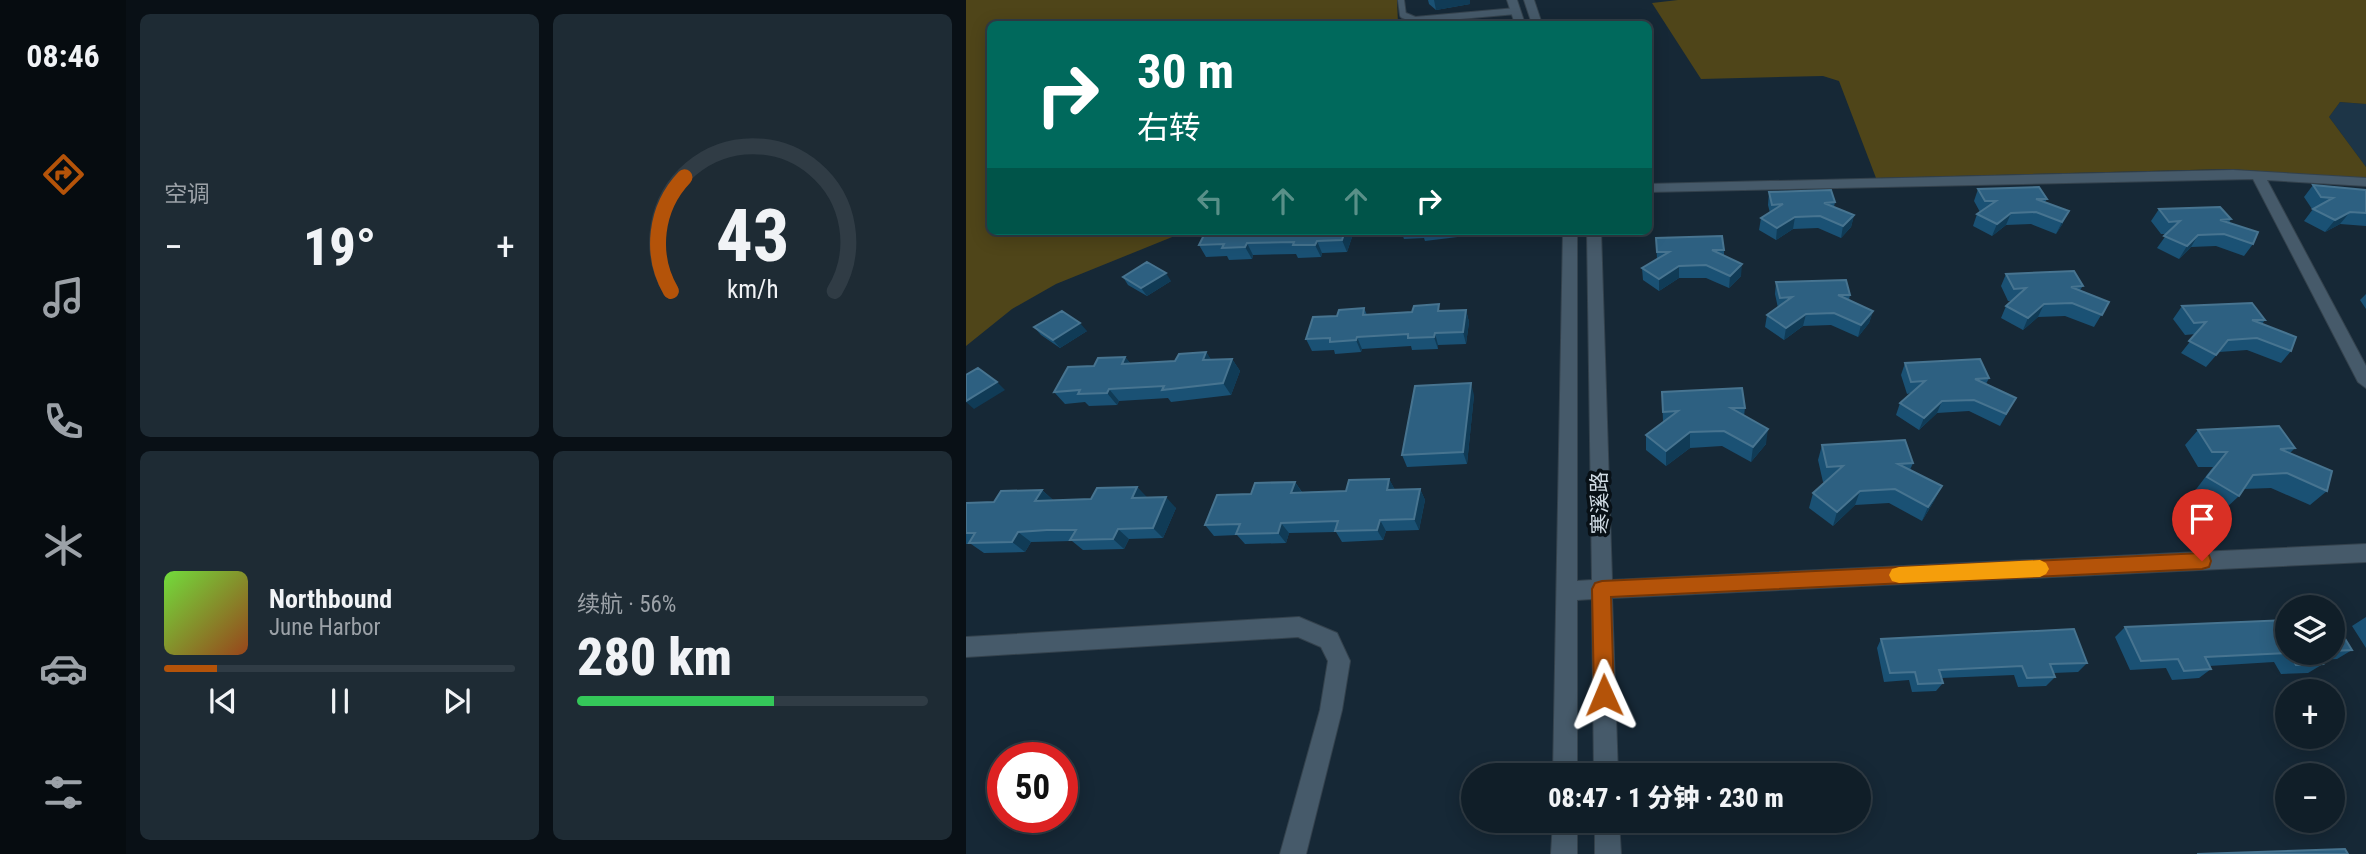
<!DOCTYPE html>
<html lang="zh">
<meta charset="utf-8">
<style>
:root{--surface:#101e28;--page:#1e2b34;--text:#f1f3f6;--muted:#9ca2a8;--line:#303c45;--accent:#b45309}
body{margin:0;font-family:"Roboto Condensed","Noto Sans SC",sans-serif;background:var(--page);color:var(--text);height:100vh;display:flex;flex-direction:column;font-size:26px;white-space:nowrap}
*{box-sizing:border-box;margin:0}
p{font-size:23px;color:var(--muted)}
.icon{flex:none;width:38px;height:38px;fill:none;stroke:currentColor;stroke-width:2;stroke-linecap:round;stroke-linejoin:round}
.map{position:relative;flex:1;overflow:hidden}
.drawer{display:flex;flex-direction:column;gap:14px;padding:14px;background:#091016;width:840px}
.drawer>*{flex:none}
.hud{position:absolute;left:21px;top:21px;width:665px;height:214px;border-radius:10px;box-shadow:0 4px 18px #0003,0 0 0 2px var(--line);background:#00695c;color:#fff;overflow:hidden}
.buttons{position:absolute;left:1309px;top:595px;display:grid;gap:14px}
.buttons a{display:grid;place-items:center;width:70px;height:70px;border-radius:50%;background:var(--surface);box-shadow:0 4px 18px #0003,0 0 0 2px var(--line);font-size:35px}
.speed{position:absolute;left:21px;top:742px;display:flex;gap:14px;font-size:35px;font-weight:700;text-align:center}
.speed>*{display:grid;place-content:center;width:91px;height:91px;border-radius:50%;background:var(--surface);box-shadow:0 4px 18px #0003,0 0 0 2px var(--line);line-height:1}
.speed .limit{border:10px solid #d22;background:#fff;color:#111}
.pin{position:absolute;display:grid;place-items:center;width:60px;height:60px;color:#fff;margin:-72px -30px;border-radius:50% 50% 50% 0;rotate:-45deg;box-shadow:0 0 7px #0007}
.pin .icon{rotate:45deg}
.me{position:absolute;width:77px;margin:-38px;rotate:359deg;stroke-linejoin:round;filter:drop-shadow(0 0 5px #0008)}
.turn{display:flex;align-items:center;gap:24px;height:147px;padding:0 35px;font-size:32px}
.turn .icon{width:91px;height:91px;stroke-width:2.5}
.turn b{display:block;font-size:49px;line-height:60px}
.lanes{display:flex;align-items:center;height:66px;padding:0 35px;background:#0003;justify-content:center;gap:35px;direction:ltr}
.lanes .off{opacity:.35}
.big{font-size:52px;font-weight:800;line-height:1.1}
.drawer .widget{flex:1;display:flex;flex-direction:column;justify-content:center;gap:10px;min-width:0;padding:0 24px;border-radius:10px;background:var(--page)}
.drawer .dial{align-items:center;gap:0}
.dial svg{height:182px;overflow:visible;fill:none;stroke:var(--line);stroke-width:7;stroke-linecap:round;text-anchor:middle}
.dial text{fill:var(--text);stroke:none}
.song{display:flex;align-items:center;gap:21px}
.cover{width:84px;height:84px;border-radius:10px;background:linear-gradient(135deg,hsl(100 70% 55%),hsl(20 70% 35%))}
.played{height:7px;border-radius:4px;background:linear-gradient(90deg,var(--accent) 15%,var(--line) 15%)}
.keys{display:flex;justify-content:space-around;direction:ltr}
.heat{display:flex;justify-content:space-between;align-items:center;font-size:38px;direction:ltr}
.charge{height:10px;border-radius:5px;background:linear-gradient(90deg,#34c759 56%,var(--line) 0)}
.drawer .tiles{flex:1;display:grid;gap:14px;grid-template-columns:repeat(2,1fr)}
.trip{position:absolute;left:495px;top:763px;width:410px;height:70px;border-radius:35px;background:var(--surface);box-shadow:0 4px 18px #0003,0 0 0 2px var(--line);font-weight:800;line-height:70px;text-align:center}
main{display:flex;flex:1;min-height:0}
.tab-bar{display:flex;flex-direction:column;width:126px;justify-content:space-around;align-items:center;background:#060c10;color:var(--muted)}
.tab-bar .icon{width:49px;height:49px}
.tab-bar .on{color:var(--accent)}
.tab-bar b{font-size:32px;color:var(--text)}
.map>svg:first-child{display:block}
.built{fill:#1d3547}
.green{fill:#4f4519}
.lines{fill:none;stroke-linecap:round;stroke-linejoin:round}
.lane-casing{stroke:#34424d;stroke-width:8}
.street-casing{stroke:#34424d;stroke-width:2}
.secondary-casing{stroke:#34424d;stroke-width:2}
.lane{stroke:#465a6a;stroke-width:6}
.street{fill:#465a6a;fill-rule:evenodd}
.secondary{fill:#465a6a;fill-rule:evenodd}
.wall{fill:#1a5174}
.shaded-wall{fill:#103b56}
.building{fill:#2d6081;stroke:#477490;stroke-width:2}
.route{fill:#b45309;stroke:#753606;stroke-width:2}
.slow{fill:#f59e0b}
.labels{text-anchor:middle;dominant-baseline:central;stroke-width:7;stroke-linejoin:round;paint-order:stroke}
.street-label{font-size:21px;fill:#d1dce5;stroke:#081016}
</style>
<main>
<nav class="tab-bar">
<b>08:46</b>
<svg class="icon on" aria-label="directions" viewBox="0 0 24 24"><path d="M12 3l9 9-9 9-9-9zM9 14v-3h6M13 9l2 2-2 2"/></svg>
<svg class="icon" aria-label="music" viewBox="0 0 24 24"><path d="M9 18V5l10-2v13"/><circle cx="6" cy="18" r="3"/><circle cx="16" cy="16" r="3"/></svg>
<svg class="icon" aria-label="phone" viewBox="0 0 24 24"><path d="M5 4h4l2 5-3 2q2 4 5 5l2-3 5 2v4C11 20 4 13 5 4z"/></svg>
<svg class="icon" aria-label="climate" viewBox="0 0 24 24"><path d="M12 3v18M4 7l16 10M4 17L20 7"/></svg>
<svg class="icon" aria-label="car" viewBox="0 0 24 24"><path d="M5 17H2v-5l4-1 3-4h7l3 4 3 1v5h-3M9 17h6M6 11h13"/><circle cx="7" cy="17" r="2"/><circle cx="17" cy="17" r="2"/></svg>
<svg class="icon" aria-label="filters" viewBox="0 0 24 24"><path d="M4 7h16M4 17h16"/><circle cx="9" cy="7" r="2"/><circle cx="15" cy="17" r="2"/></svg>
</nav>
<section class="drawer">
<div class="tiles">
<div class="widget"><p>空调</p>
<div class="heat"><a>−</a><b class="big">19°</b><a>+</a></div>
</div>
<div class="widget dial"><svg viewBox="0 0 100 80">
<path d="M14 69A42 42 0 1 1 86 69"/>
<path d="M14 69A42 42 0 0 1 20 19" stroke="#b45309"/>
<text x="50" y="56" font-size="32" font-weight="700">43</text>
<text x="50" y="72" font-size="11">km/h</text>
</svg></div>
<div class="widget">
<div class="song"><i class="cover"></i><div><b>Northbound</b><p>June Harbor</p></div></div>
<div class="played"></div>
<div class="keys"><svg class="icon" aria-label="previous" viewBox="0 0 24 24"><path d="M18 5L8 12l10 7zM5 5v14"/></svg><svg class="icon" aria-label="pause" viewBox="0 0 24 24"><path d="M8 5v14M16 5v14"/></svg><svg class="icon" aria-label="next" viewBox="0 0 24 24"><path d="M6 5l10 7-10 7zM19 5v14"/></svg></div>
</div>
<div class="widget"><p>续航 · 56%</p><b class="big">280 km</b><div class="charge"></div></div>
</div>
</section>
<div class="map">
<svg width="1400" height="854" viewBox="0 0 1400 854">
<rect width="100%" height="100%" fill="#162836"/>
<!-- built -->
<path class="built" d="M1374,102L1400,104V167L1363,117Z"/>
<!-- green -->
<path class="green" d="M0,0H431L432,24H24V231H221L90,284L46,309L0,346Z
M712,0H1400V104L1374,102L1363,117L1400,167V178L1263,169L910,178L873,81L857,76L735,79L686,3Z"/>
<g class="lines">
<!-- lane casing -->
<g class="lane-casing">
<path id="lane" d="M435,0L437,15L449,20L550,11"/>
</g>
<!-- street casing -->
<g class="street-casing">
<path id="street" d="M333,617L371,633L384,661L376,710L340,854H314L354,710L362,661L355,647L332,637L0,657V637Z"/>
</g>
<!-- secondary casing -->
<g class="secondary-casing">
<path id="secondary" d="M541,0H551L559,24H549Z
M558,0H568L576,24H566Z
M1267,170L1400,178V186L1301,180L1400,366V388L1392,382L1287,179L682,192V184Z
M597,231H611V581L626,580L621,231H635L646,580L1400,544V562L646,598L652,775H628L626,599L611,600V775H587Z
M587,821H611V854H585Z
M629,821H653L655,854H629Z"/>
</g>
<!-- lane -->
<use href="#lane" class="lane"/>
<!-- street -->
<use href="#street" class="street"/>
<!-- secondary -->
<use href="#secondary" class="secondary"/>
</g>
<!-- wall -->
<path class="wall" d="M462,0H504V4L470,10L463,4Z
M1347,185L1400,190V226L1374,224L1359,232L1338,221L1347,209H1346L1338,197Z
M1012,189L1081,199L1079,202L1097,223L1090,234L1065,224L1040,225L1026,236L1007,226L1011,214L1014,212L1008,201Z
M803,192L869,202L868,207L888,215L885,227L875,238L852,228L827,229L810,240L793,230L795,218L804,213L802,205Z
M1193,209L1265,219L1263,223L1287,244L1278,256L1250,246L1225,247L1213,259L1191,248L1201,234H1195L1185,221Z
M435,231H508V235L459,241L458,238L438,239Z
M386,237L381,252L356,253L355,257L332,258L330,254L287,255L286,259L263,260L261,256L240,257L233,245Z
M690,238L758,250V255L775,276L763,288L740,278H713L693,291L677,280L676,268L691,259Z
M1040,274L1117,286L1114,290L1143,302L1128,327L1099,316L1072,317L1057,330L1035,318L1040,306L1046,301H1042L1035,286Z
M157,277L205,281L181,296L162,285Z
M810,282L884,295L883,300L907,311L903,323L892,337L865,325L837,326L818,340L799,327L801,315L812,308L809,294Z
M1400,294V309L1394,300Z
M1216,306L1299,320L1296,324L1325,351L1315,363L1281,350L1253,352L1240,367L1215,353L1230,334L1219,335L1207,319Z
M398,308L401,315L500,310L503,322L500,344L472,345V349L446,350L445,346L396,349L395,352L369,354L368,350L346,351L340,339L371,316Z
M68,327L121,331L94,348L75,335Z
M240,352L245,360L266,359L274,371L265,395L205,402L202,398L153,401L151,405L123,406L119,402L99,404L88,392L128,366L159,357L165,364L209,361Z
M939,363L1023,378L1020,384L1050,398L1034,426L1003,411L971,413L953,430L930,415L934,403L945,393L941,394L935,375Z
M696,392L779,408L778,416L800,444L785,462L756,446L724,448L700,466L680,450V435L697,422Z
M508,395L501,464L441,467L436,455Z
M1232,430L1329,448L1324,453L1361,491L1344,505L1305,488L1277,489L1273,496L1258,510L1228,492L1247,467H1232L1219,445Z
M856,445L947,463L944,470L976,486L968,501L956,521L923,503L889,505L867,526L843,508L847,493L859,482H857L852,460Z
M423,479L429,490L454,489L459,500L453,530L420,531L417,540L376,542L370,532L323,533L320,543L279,544L271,535L248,536L239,525L285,494L329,482L336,492L380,491Z
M171,487L181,498L210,508L197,538L163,539L158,549L117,550L106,541L65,542L59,552L18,553L5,544H0V503L28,502L76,490L87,500L125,499Z
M1400,617V648L1386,626Z
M1367,619L1386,650L1371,659L1355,660L1357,664L1342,673L1315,674L1308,662L1243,666L1245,669L1233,678L1206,680L1200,668L1164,670L1149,637L1159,627L1321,653H1367Z
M915,639L1121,663L1112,672L1087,673L1089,677L1080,686L1052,687L1048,675L975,678L977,683L970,691L946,692L943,680L918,682L911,648Z"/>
<!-- shaded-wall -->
<path class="shaded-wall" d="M468,0H504V4L470,10Z
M1103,211L1097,223L1090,234L1096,222Z
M1384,212L1374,224L1359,232L1369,220Z
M1045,213L1040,225L1026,236L1031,224Z
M888,215L885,227L875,238L877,226Z
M829,217L827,229L810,240L811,228Z
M379,231H383L386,237L381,252L376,240Z
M1232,235L1225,247L1213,259L1221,246Z
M351,241L356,253L355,257L349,245Z
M281,243L287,255L286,259L279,247Z
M776,264L775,276L763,288L764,276Z
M713,266V278L693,291V279Z
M200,273L205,281L181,296L175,288Z
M1078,304L1072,317L1057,330L1062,318Z
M500,310L503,322L500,344L497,332Z
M907,311L903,323L892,337L895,325Z
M840,314L837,326L818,340L820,328Z
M114,323L121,331L94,348L87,340Z
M469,333L472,345V349L468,337Z
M391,337L396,349L395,352L390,340Z
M240,352L248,364L237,360Z
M159,357L169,369L156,364Z
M266,359L274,371L265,395L257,383Z
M31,382L39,390L8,409L0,402V401Z
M505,383L508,395L501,464L497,452Z
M143,389L153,401L151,405L141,393Z
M976,401L971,413L953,430L958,418Z
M802,429L800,444L785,462L787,447Z
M724,432V448L700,466V451Z
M423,479L429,490H421Z
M329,482L336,493H325Z
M976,486L968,501L956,521L962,507Z
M171,487L182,498H166Z
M454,489L459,500L453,530L448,519Z
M76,490L88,501H69Z
M894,491L889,505L867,526L871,512Z
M200,497L210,508L197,538L187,528Z
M414,520L420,531L417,540L411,530Z
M315,523L323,533L320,543L312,533Z
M152,529L163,539L158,549L147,539Z
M52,532L65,542L59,552L46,542Z"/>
<!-- building -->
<path class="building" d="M1347,185L1400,190V213L1384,212L1369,220L1347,209L1367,198L1355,197Z
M1073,187L1081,199H1070L1103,211L1096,222L1070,212L1045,213L1031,224L1011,214L1030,201H1019L1012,189Z
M865,190L869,202L858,203L888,215L877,226L854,216L829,217L811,228L795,218L817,204L806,205L803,192Z
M1254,207L1265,219L1254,220L1292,232L1287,244L1258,234L1232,235L1221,246L1198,236L1214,221L1203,222L1193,209Z
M240,231H379L376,240L351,241L349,245H327L328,242L281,243L279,247L256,248L258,244L233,245Z
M756,236L758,250H746L776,264L764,276L740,265L713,266L693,279L676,268L703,252H691L690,238Z
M181,262L200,273L175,288L157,277Z
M1108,271L1117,286L1105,287L1143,302L1136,315L1106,303L1078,304L1062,318L1040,306L1060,288L1048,289L1040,274Z
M880,280L884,295H872L907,311L895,325L868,313L840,314L820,328L801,315L826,297L814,298L810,282Z
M1286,303L1299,320H1286L1330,337L1325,351L1291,338L1262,340L1250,355L1223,341L1240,322L1228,323L1216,306Z
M473,304L472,311L500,310L497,332L469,333L468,337L442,338V334L391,337L390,340L364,342V338L340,339L347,317L371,316L373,310L398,308L397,315L446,312L448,306Z
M96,311L114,323L87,340L68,327Z
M240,352L237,360L266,359L257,383L196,390L198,386L143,389L141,393L112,394L114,390L88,392L102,367L128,366L132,358L159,357L156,364L209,361L213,354Z
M1014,359L1023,378L1009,379L1050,398L1040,414L1008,400L976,401L958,418L934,403L959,381L945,382L939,363Z
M12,368L31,382L0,401V375Z
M505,383L497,452L436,455L449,386Z
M776,388L779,408H765L802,429L787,447L758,431L724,432L700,451L680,435L712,411L697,412L696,392Z
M1313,426L1329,448L1314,449L1366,471L1361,491L1321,473L1287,475L1273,496L1241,477L1261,452H1246L1232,430Z
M939,440L947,463L932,464L976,486L962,507L929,489L894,491L871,512L847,493L877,466L861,467L856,445Z
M423,479L421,490L454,489L448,519L414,520L411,530L369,531L372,521L315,523L312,533L270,534L274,524L239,525L251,495L285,494L289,483L329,482L325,493L380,491L383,480Z
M171,487L166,498L200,497L187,528L152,529L147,539L104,540L110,530H81L52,532L46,542L3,543L9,533H0V503L28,502L35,491L76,490L69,501L125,499L131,488Z
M1367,619L1386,650L1367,651Z
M1321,620V653H1350L1357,664L1330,665L1323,653L1239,657L1245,669L1218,671L1212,659L1175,661L1159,627Z
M1108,629L1121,663L1084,664L1089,677L1061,678L1056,666L973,670L977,683L952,684L949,672L924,673L915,639Z
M1379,849L1382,854H1231Z"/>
<!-- route -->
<path class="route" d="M1236,553L1243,555L1245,561L1243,567L1236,569L645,597L648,695L645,703L638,706L631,703L628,695L626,589L629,583L636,581Z"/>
<!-- slow -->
<path class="slow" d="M1074,560L1080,563L1083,569L1080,574L1074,577L933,583L926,581L923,575L926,569L933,567Z"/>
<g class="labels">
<!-- street labels -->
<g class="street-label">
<text transform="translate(634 503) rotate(-91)">寒溪路</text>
</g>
</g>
</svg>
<div class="buttons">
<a><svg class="icon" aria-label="layers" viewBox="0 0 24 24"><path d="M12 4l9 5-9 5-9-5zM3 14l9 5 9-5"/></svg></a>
<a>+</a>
<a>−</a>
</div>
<div class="speed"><div class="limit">50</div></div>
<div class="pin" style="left:1236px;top:561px;background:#d93025"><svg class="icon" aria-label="arrive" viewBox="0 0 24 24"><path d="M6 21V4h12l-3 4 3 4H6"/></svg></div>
<svg class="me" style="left:638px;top:695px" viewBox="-20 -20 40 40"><path d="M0-17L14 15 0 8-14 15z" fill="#b45309" stroke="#fff" stroke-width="4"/></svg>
<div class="trip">08:47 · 1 分钟 · 230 m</div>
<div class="hud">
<div class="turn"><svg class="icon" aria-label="right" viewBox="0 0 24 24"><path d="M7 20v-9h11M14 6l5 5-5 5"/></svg><div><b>30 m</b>右转</div></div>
<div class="lanes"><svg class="icon off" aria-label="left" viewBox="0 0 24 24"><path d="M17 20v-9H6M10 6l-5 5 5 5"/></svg><svg class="icon off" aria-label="ahead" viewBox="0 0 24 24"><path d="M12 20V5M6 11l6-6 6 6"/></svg><svg class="icon off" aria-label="ahead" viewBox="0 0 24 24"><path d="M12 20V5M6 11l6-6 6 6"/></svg><svg class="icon" aria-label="right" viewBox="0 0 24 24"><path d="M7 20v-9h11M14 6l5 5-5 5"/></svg></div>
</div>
</div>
</main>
